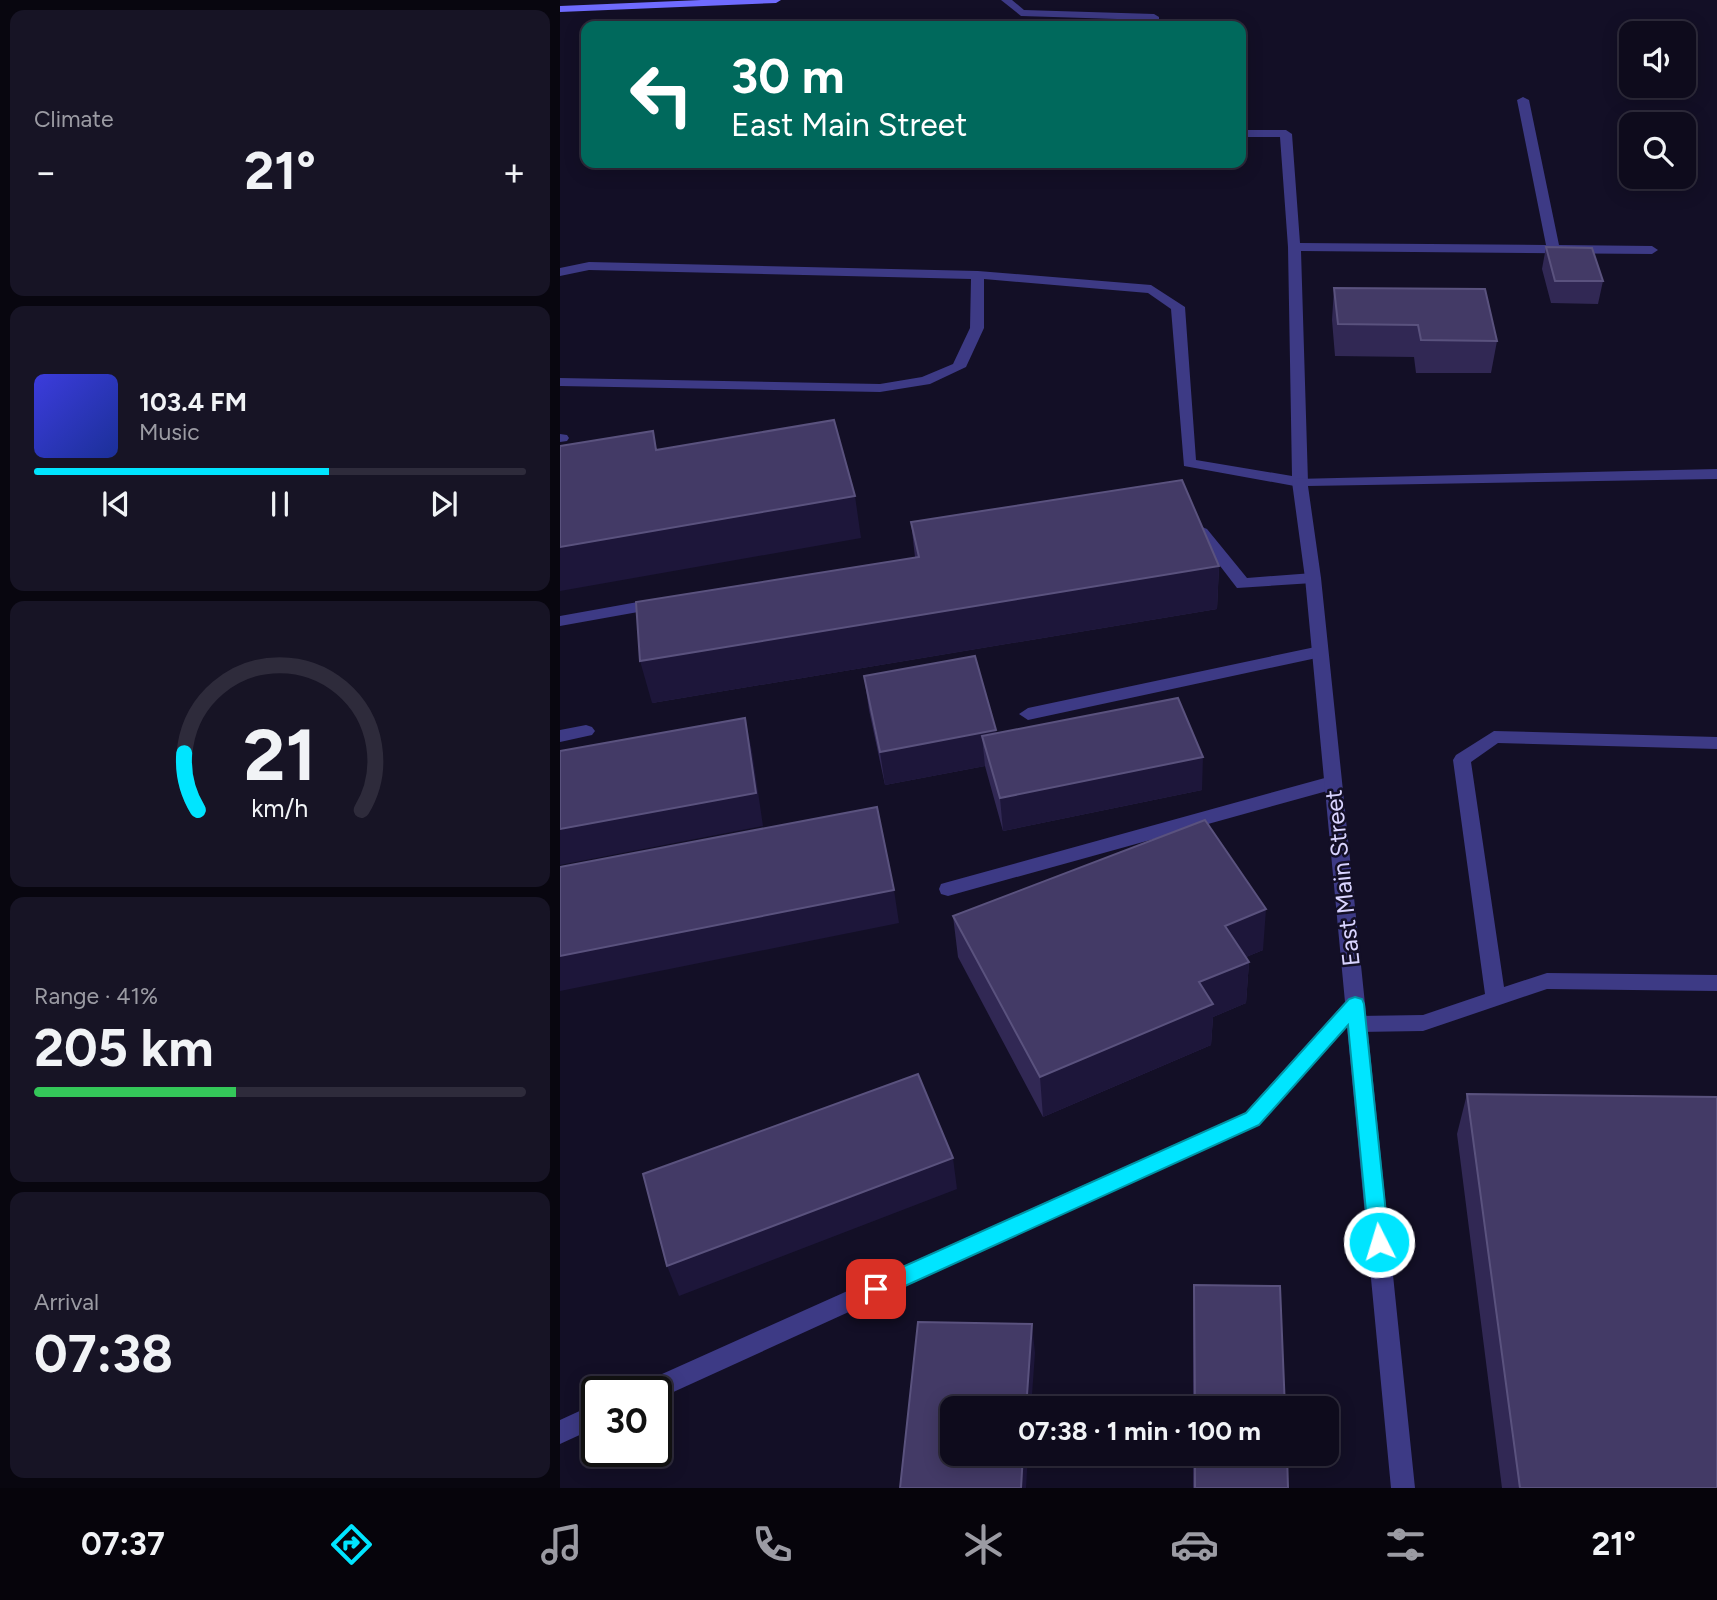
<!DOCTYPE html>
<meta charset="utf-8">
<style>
:root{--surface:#0e0b1c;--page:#171425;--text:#f1f3f6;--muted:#9b9ba3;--line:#2e2b3b;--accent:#00e5ff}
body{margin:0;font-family:Figtree,sans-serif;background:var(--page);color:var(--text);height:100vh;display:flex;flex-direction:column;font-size:26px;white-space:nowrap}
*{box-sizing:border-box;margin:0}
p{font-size:23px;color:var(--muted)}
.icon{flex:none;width:38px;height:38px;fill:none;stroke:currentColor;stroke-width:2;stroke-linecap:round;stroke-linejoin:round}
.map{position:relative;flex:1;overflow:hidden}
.details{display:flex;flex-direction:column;gap:10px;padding:10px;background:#08060f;width:560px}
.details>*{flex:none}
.top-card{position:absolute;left:21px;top:21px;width:665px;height:147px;border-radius:14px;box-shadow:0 4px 18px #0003,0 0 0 2px var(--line);background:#00695c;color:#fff;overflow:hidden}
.buttons{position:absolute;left:1059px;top:21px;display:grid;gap:14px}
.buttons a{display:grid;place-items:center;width:77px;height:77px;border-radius:14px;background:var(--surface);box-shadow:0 4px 18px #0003,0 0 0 2px var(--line);font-size:35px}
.speed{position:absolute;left:21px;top:1376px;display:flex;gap:14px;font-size:35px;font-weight:700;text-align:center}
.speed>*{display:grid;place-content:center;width:91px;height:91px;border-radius:50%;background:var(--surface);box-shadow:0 4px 18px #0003,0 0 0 2px var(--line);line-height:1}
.speed .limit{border:4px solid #111;border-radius:10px;background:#fff;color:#111}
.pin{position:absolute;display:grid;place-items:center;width:60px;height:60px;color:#fff;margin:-30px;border-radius:14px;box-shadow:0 4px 10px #0006}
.me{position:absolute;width:77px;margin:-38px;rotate:355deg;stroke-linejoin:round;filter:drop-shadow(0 0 5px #0008)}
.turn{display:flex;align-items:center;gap:24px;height:147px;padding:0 35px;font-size:32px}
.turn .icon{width:91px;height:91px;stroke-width:2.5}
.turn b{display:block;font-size:49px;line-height:60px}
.big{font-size:52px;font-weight:700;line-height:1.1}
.details .widget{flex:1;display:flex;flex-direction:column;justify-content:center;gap:10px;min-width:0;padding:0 24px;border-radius:14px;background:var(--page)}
.details .dial{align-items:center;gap:0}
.dial svg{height:182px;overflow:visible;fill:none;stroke:var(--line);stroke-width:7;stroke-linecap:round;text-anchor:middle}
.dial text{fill:var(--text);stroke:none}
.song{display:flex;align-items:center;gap:21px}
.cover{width:84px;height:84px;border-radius:10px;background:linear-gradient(135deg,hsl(240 70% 55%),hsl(230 70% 35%))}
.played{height:7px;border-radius:4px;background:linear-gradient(90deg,var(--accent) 60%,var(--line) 60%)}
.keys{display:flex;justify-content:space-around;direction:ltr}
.heat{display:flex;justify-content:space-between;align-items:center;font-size:38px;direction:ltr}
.charge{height:10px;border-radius:5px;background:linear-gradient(90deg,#34c759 41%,var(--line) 0)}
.trip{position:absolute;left:380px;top:1396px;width:399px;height:70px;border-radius:14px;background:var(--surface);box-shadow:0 4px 18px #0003,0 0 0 2px var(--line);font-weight:700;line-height:70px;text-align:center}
.menu{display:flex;height:112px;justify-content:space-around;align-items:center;background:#06040b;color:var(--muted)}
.menu .icon{width:49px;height:49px}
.menu .on{color:var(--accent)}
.menu b{font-size:32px;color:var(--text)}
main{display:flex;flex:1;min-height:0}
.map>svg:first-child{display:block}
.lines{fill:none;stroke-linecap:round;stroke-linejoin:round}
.lane{fill:#3d3a85;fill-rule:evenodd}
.street{fill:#3d3a85;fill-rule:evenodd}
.secondary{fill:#6f6bff;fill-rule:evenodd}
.wall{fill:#312854}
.shaded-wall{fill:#1d163a}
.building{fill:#433a66;stroke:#5a527e;stroke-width:2}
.route{fill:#00e5ff;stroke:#0095a6;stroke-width:2}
.labels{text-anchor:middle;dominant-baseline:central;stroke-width:5;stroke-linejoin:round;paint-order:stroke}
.street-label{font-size:24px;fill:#d9d4ff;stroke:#130f26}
</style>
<main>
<section class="details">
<div class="widget"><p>Climate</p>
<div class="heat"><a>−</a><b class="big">21°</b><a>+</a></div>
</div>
<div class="widget">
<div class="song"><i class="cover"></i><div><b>103.4 FM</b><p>Music</p></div></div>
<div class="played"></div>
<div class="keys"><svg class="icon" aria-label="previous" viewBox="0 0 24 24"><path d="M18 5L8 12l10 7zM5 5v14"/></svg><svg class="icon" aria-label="pause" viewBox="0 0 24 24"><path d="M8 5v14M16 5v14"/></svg><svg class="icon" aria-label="next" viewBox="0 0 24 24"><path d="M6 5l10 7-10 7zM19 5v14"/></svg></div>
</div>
<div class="widget dial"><svg viewBox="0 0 100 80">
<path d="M14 69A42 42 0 1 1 86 69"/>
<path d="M14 69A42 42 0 0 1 8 44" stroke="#00e5ff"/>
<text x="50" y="56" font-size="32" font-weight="700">21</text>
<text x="50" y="72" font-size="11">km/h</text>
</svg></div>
<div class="widget"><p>Range · 41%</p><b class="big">205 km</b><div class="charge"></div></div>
<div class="widget"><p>Arrival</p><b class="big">07:38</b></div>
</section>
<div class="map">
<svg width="1157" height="1488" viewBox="0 0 1157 1488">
<rect width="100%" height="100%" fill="#130f26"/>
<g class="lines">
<!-- lane -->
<path class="lane" d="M441,0H452L464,10L594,14L599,17V26H589V20L461,16Z
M963,97L969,100L999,245L1092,246L1098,250L1092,254L741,251L748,482L745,485L740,487L624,466L611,309L588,293L424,279V328L406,367L370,384L320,392L0,386V378L320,384L362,377L393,364L410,328L411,279L29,270L0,276V268L29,262L418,271L591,285L625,307L636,460L732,476L728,247L720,137H681V130H726L732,134L740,243L986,245L957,100Z
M0,434L7,435L9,438L7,441L0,442Z
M642,527L647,529L687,578L753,573L761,578L753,583L677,588L634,532Z
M100,598L108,603L106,607L0,626V616Z
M760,646L766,648L768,652L766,656L468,720L459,714L468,708Z
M26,725L32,727L35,731L32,735L0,742V730Z
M934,731L1157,737V749L938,743L911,762L944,987L987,973L1157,975V991L987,989L863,1031L798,1032L791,1030L788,1024L791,1018L798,1016L863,1015L925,994L893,760L896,755Z
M772,776L778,778L781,783L778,788L388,896L381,894L379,889L381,884L388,882Z"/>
<!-- street -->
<path class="street" d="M1157,469V479L748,486L761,578L855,1488H831L787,1027L699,1125L98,1399L96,1400V1391H78L82,1383L685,1113L785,1002L745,578L732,482L735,479Z
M37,1403V1427L0,1444V1420Z"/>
<!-- secondary -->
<path class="secondary" d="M141,0H221L216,3L0,12V6Z"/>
</g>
<!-- wall -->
<path class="wall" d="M986,247L1043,281L1038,304L991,303L982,269Z
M774,288L937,341L931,373H856L854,357L775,356L772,320Z
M351,522L659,566L657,609L92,703L355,557Z
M304,676L436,733L642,790L443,831L425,766L325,785L309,710Z
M393,916L703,950L686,957L689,962L686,1003L653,1017L651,1045L483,1117L398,957Z
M907,1094L1157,1488H942L897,1134Z
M634,1285L725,1409H633V1314Z
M633,1454H727L728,1488H633Z"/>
<!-- shaded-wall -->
<path class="shaded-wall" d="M295,496L301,538L0,591V547Z
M659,566L657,609L92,703L80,661Z
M185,718L192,751L203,826L0,865V829Z
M436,730L439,763L422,736L425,766L325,785L320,752Z
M643,757L642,790L443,831L440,798Z
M334,890L339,923L0,991V956Z
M706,909L703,950L662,967L665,926Z
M689,962L686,1003L653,1017L651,1045L483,1117L480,1077L639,982Z
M393,1158L397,1189L119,1296L107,1266Z
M472,1324L475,1353L471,1409H466Z
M463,1454H468L466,1488H461Z"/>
<!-- building -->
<path class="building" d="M986,247L1032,248L1043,281H995Z
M774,288L925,289L937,341L861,340L858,325L778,324Z
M274,420L295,496L0,547V446L93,431L96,450Z
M622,480L659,566L80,661L76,602L359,557L351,522Z
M415,656L436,730L320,752L304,676Z
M618,698L643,757L440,798L422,736Z
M185,718L196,793L0,829V751Z
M317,807L334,890L0,956V867Z
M645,820L706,909L665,926L689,962L639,982L653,1004L480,1077L393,916Z
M358,1074L393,1158L107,1266L83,1174Z
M907,1094L1157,1097V1488H960Z
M634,1285L720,1286L725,1409H635Z
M358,1322L472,1324L466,1409H392V1454H463L461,1488H340Z
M635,1454H727L728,1488H635Z"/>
<!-- route -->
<path class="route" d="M795,997L802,999L804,1004L829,1242L826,1249L819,1252L812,1249L809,1242L788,1025L699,1125L323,1296L316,1299L309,1296L306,1289L309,1282L686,1113L789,999Z"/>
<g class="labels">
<!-- street labels -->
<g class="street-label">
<text transform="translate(782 878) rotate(-96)">East Main Street</text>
</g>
</g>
</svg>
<div class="buttons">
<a><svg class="icon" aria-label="sound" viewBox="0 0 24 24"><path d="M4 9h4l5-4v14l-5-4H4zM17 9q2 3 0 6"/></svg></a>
<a><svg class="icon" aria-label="search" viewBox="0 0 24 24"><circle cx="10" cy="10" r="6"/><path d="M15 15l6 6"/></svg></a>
</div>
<div class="speed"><div class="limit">30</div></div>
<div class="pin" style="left:316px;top:1289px;background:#d93025"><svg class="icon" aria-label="arrive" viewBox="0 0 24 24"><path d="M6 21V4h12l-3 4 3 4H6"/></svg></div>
<svg class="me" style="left:819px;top:1242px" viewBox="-20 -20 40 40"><circle r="17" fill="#00e5ff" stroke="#fff" stroke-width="3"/><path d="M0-11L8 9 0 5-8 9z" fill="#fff"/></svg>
<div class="trip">07:38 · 1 min · 100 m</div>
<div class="top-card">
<div class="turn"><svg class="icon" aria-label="left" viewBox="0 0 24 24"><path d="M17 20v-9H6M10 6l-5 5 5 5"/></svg><div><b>30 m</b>East Main Street</div></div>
</div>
</div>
</main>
<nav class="menu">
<b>07:37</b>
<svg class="icon on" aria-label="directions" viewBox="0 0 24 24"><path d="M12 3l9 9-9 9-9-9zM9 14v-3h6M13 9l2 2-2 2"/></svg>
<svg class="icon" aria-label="music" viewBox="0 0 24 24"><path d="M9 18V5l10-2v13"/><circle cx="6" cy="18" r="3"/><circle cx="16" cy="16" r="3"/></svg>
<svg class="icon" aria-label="phone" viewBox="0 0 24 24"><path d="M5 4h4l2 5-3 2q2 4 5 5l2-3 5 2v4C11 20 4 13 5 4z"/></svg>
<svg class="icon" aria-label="climate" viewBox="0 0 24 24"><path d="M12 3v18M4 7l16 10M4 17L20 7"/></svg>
<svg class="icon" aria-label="car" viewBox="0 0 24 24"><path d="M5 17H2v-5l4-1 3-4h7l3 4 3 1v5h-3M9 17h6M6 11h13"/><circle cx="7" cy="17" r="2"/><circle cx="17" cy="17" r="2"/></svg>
<svg class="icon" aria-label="filters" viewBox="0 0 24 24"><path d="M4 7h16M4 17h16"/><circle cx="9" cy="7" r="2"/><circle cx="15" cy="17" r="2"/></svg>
<b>21°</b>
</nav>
